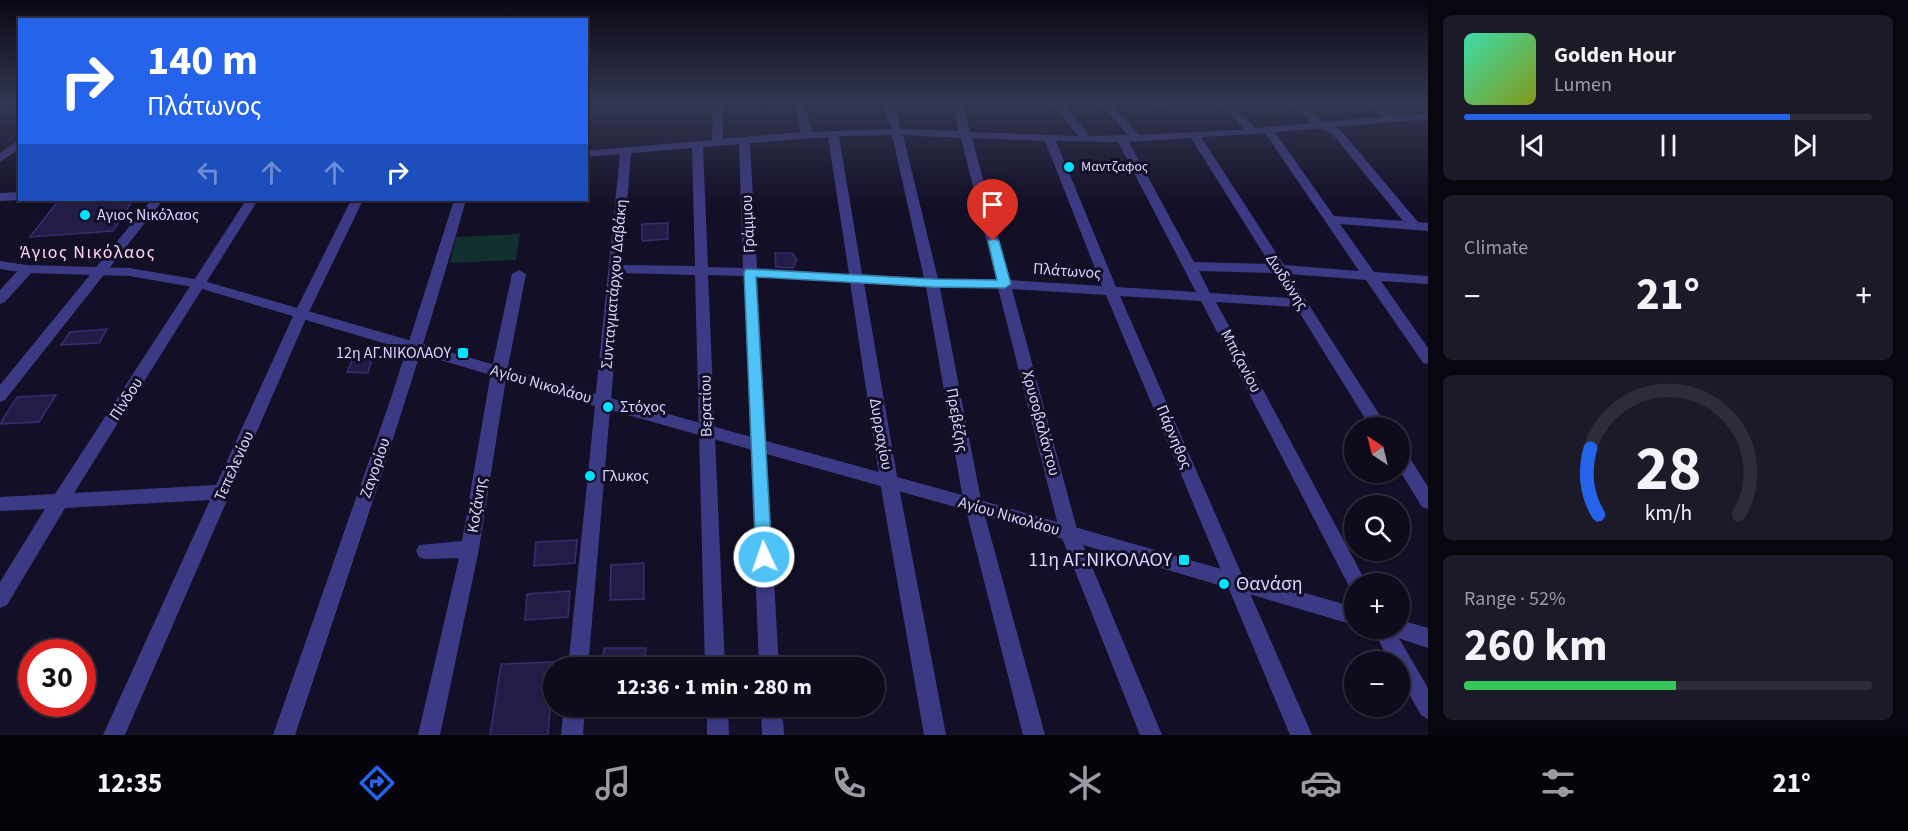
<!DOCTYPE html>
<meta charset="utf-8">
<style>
:root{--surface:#0e0b1c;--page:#1c1929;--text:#f1f3f6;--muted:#9b9ba3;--line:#2e2b3b;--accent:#2563eb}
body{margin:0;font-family:"Source Sans 3",sans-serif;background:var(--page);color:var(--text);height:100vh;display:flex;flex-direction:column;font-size:22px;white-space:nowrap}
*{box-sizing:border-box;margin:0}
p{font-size:20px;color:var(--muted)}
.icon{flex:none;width:33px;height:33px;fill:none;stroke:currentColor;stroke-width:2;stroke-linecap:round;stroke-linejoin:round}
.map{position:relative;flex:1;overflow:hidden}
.sheet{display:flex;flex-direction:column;gap:15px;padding:15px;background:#08060f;width:480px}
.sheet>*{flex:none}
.banner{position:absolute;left:18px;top:18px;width:570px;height:183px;border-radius:0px;box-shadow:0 2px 4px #0004,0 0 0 2px var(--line);background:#2563eb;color:#fff;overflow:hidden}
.needle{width:39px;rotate:325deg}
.fabs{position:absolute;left:1344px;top:417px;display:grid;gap:12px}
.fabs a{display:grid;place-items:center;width:66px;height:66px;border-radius:50%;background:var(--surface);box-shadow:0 2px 4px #0004,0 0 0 2px var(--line);font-size:30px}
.speed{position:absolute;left:18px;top:639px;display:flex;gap:12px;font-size:30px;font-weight:700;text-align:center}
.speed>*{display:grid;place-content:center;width:78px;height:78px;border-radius:50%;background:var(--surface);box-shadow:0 2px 4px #0004,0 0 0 2px var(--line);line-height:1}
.speed .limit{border:9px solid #d22;background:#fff;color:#111}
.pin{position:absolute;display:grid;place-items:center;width:51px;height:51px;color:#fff;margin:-62px -26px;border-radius:50% 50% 50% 0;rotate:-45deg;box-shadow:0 0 6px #0007}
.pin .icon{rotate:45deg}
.me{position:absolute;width:66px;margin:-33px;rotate:357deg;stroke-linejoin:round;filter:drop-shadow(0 0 4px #0008)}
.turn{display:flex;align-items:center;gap:21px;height:126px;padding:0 30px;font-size:27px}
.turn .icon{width:78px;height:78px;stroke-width:2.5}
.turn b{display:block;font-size:42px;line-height:51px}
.lanes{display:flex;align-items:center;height:57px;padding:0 30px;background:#0003;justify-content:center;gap:30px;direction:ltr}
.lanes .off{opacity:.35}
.big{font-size:45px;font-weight:700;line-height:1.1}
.sheet .card{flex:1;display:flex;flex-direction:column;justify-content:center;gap:9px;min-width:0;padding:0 21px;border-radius:9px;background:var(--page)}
.sheet .dial{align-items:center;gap:0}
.dial svg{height:156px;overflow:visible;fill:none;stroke:var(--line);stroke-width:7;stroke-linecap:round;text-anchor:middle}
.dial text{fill:var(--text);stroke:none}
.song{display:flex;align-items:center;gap:18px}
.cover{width:72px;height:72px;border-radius:9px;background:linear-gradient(135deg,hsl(160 70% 55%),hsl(70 70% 35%))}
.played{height:6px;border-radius:3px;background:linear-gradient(90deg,var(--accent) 80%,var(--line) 80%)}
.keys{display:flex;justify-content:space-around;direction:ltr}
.heat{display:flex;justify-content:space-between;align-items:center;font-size:33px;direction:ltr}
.charge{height:9px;border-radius:4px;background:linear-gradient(90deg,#34c759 52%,var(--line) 0)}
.trip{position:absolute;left:543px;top:657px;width:342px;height:60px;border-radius:30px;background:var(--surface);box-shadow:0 2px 4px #0004,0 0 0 2px var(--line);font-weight:700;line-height:60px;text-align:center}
.tabs{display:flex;height:96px;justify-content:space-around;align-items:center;background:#06040b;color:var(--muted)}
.tabs .icon{width:42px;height:42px}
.tabs .current{color:var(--accent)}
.tabs b{font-size:27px;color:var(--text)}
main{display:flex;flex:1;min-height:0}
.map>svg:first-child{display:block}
.green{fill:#12302f}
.building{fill:#241b47;stroke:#3b2d73;stroke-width:1.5}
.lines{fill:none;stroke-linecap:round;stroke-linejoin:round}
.minor{fill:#3d3a85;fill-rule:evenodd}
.tertiary{fill:#3d3a85;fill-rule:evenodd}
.route{fill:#4fc3f7;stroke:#337fa1;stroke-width:1.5}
.poi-dot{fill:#00e5ff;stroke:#130f26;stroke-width:2}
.labels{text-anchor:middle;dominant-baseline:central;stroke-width:6;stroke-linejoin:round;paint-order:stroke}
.far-poi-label{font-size:14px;fill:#d9d4ff;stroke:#130f26;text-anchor:start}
.poi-label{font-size:16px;fill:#d9d4ff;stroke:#130f26;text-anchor:start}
.street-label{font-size:16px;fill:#d9d4ff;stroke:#130f26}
.neighbourhood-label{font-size:18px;letter-spacing:1.5px;fill:#ffd6f0;stroke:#130f26}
.near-poi-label{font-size:20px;fill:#d9d4ff;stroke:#130f26;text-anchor:end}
</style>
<main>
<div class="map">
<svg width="1428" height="735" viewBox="0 0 1428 735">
<rect width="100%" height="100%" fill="#130f26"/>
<!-- green -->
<path class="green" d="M520,234L516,260L450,263L456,237Z"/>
<!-- building -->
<path class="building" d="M59,200H133L113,231L30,237Z
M668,223V239L642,241V224Z
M775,253H792L797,260L793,268L776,267Z
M107,329L99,343L61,345L70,332Z
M355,354L372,358L368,373L347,372Z
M56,395L39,422L0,424L17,397Z
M577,540L575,563L534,566L536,542Z
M644,563V599L610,600L611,565Z
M570,591L568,617L525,620L527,594Z
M604,648H646L644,668H602Z
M554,662L548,735H490L501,664Z"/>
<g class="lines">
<!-- minor -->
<path class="minor" d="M713,103H723V139L801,132L794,103H804L812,132L891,129L883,103H893L901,129L959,131L952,103H962L970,132L1078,136L1053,103H1063L1090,136L1128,135L1100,103H1111L1139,135L1256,129V133L1252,134L1201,137L1284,265L1359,271L1263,130L1268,127L1272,128L1334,216L1403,221L1334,136L1323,129L1317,128L1292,103H1303L1324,123L1330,124L1342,132L1418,222L1428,223V231L1340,224L1374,272L1428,276V284L1381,281L1428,348V364L1423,363L1366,280L1289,274L1388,428H1371L1296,307L1216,302L1367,584H1354V591L1351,590L1201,301L1120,296L1312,735H1290L1106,295L1012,289L1078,533L1162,735H1140L1060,533L998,288H940L982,505L979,510L973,512L967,510L964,505L926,287L864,283L898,482L946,735H924L880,482L850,282L757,277L779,668H759L744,276L708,275L725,668H705L695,275L621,273L611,402L609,406H597L595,402L620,154L586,157V151L712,140ZM892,135L924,278L862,274L839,136ZM903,135L961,138L996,279H938ZM828,137L849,274L757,268L750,143ZM972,138L1045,141L1102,286L1010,280ZM1191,138L1270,264L1194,262L1129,142ZM1056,141L1118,142L1196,292L1116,287ZM739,144L743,268L708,267L703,147ZM692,148L695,266L622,265L631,153ZM1199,271L1275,273L1290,298L1210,293Z
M1153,103H1164L1165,104L1160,107Z
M1366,103H1377L1396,119L1395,121H1387Z
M20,139V148L0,162V153Z
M20,192V200L0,201V193Z
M151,200H163L5,400L0,402V385Z
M246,200H258L74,493L216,485L294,314L351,200H363L308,314L125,735H103L210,500L65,508L7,605L0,608V582L45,509L0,511V497L55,494Z
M454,200H466C415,380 354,557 295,735H273L390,401Z
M27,265L32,266L34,269L32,272L5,302L0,304V290L22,266Z
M519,270L526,274L507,372L479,549L440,735H418L459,558L425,559L419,557L416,551L419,545L462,541L491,372L512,274Z
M1400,450L1406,452L1428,487V509L1422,507L1400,471Z
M1372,628H1393L1428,688V719L1421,715L1400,678V662H1390Z
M707,706H728L729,735H707Z
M761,706H782L784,735H762Z"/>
<!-- tertiary -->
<path class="tertiary" d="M1220,103H1231L1255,128L1428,113V119L1252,134L1248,133Z
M0,261L27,265L129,268L200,280L603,396L973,498L1354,607V625L985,516L1045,735H1023L966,510L610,410L588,668H568L595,406L199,288L129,276L27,273L0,269Z
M1400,620L1428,628V648L1389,635L1386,628H1400Z
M564,706H585L583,735H561Z"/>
</g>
<!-- sky -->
<linearGradient id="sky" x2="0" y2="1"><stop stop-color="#0a0815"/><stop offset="0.5" stop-color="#333752"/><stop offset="1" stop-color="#333752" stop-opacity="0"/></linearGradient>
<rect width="1428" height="206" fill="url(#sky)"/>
<!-- route -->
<path class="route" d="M993,238L999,241L1011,284L1005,288L932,287L756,277L772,557L770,562L764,564L758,562L756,557L744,272L746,269L932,279L997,280L988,241Z"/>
<!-- markers -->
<g class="poi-dot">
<circle cx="1069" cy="167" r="6"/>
<circle cx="85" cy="215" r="6"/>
<rect x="457" y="347" width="12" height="12" rx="3"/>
<circle cx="608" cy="407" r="6"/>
<circle cx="590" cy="476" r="6"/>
<rect x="1178" y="554" width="12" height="12" rx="3"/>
<circle cx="1224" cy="584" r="6"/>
</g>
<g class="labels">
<!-- far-poi labels -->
<g class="far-poi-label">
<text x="1081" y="167">Μαντζαφος</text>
</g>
<!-- poi labels -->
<g class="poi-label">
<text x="97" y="215">Αγιος Νικόλαος</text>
<text x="451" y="353" text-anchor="end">12η ΑΓ.ΝΙΚΟΛΑΟΥ</text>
<text x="620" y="407">Στόχος</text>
<text x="602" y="476">Γλυκος</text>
</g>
<!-- street labels -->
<g class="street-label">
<text transform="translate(748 224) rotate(-93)">Γράμμου</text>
<text transform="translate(1067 271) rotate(4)">Πλάτωνος</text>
<text transform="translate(1287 282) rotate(57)">Δωδώνης</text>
<text transform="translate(614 284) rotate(-85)">Συνταγματάρχου Δαβάκη</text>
<text transform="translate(1241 361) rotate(62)">Μπιζανίου</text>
<text transform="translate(541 384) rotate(16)">Αγίου Νικολάου</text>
<text transform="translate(126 399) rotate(-57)">Πίνδου</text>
<text transform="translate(706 406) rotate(-91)">Βερατίου</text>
<text transform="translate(957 420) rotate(80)">Πρεβέζης</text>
<text transform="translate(1041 423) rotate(75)">Χρυσοβαλάντου</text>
<text transform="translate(881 434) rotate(80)">Δυρραχίου</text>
<text transform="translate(1174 437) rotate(67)">Πάρνηθος</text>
<text transform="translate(234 466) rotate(-66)">Τεπελενίου</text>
<text transform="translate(375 468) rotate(-71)">Ζαγορίου</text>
<text transform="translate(477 505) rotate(-81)">Κοζάνης</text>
<text transform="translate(1009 516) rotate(16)">Αγίου Νικολάου</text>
</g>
<!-- neighbourhood labels -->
<g class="neighbourhood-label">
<text x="88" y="252">Άγιος Νικόλαος</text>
</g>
<!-- near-poi labels -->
<g class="near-poi-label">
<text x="1172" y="560">11η ΑΓ.ΝΙΚΟΛΑΟΥ</text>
<text x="1236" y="584" text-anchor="start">Θανάση</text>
</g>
</g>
</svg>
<div class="fabs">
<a><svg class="needle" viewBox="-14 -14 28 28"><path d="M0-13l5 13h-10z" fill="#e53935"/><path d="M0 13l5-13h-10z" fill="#9b9ba3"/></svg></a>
<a><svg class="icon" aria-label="search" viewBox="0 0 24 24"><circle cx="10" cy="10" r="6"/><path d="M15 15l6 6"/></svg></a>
<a>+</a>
<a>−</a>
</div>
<div class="speed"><div class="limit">30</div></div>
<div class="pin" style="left:993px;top:241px;background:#d93025"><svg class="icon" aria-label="arrive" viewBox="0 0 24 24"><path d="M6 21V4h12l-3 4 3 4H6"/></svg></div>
<svg class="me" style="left:764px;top:557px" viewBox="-20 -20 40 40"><circle r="17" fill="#4fc3f7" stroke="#fff" stroke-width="3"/><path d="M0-11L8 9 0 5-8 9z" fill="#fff"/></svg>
<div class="trip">12:36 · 1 min · 280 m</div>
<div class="banner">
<div class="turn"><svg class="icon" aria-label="right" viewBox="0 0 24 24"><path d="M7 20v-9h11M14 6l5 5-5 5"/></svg><div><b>140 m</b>Πλάτωνος</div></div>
<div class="lanes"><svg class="icon off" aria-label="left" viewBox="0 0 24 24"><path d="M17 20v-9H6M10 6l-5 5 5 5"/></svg><svg class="icon off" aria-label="ahead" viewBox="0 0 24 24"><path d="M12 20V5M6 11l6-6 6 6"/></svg><svg class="icon off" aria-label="ahead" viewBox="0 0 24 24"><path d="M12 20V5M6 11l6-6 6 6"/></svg><svg class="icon" aria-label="right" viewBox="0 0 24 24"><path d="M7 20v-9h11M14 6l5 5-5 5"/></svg></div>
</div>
</div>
<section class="sheet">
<div class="card">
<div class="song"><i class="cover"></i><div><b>Golden Hour</b><p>Lumen</p></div></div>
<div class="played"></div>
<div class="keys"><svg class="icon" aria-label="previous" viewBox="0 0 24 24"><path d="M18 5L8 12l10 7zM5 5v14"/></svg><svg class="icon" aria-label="pause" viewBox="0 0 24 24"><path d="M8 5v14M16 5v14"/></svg><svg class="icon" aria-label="next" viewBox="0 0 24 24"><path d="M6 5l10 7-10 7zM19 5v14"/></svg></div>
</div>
<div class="card"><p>Climate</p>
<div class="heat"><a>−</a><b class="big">21°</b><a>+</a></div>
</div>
<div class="card dial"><svg viewBox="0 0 100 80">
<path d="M14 69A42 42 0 1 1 86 69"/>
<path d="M14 69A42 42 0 0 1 10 35" stroke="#2563eb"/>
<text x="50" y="56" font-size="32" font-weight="700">28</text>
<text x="50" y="72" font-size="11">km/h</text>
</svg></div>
<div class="card"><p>Range · 52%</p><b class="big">260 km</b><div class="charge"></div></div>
</section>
</main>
<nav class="tabs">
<b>12:35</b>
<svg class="icon current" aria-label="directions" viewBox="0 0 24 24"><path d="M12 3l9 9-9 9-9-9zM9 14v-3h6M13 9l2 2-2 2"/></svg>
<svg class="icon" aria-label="music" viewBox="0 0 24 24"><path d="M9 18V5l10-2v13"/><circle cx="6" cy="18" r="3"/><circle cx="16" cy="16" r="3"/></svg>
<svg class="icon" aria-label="phone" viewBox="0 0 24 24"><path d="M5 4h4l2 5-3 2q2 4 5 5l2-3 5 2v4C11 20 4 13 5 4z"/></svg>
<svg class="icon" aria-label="climate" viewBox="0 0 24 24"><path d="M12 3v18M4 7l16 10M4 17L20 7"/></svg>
<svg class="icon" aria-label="car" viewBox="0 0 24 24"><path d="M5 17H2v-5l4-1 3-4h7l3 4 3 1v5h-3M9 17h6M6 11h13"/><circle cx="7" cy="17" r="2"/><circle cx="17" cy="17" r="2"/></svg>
<svg class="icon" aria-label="filters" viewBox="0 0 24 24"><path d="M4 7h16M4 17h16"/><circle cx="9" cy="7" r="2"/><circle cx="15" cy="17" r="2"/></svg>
<b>21°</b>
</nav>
